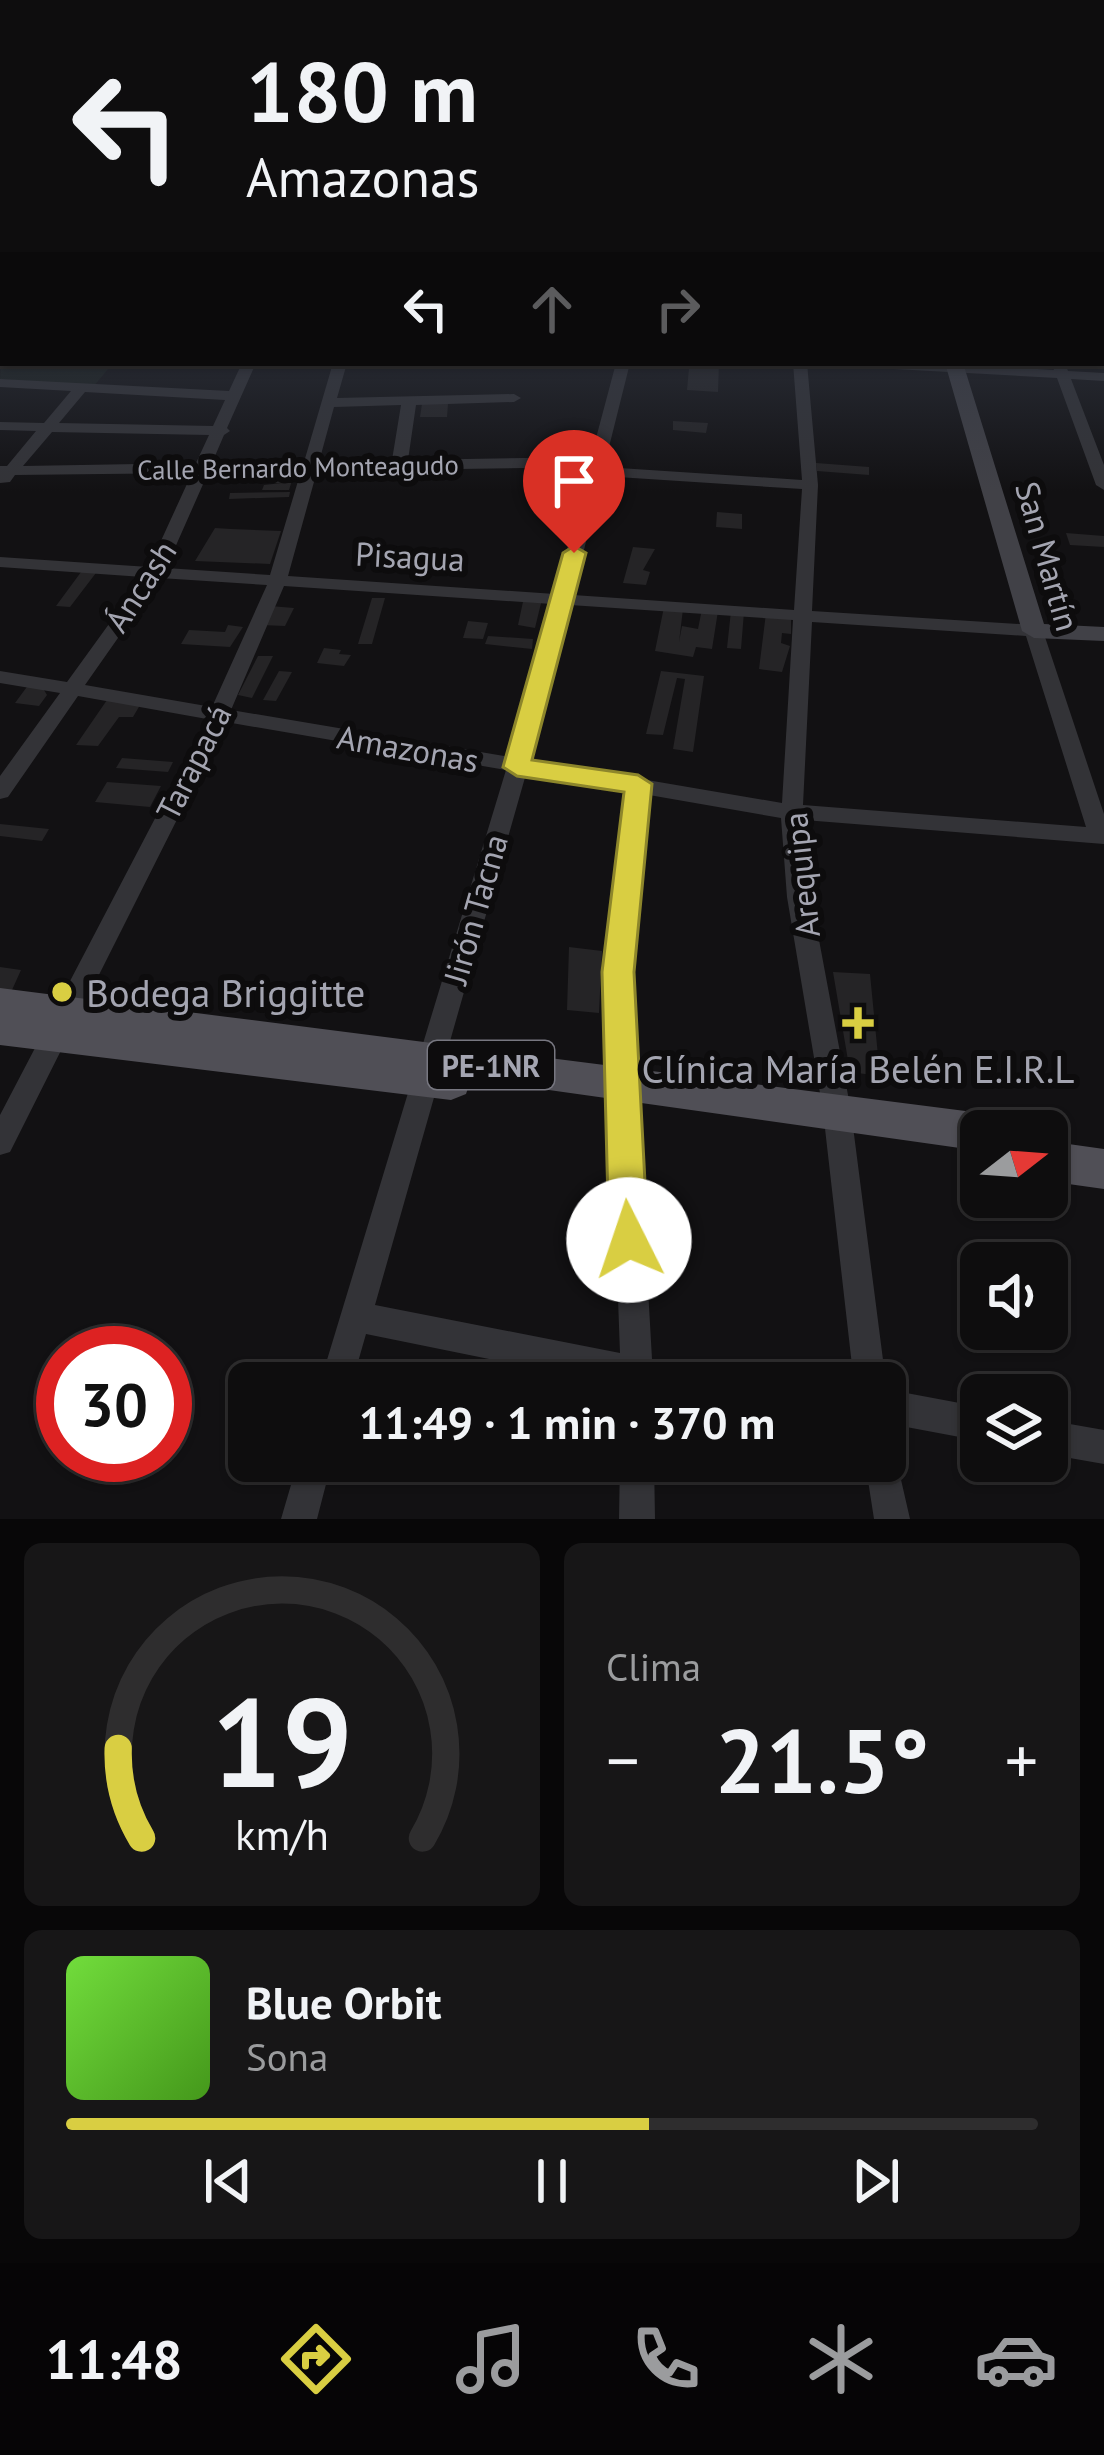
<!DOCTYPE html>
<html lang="es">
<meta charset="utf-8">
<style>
:root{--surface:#0e0d0e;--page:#171617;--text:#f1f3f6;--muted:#9b9c9e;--line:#2e2d2e;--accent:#d9ce42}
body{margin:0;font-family:"PT Sans",sans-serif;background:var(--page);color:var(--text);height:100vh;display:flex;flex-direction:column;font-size:45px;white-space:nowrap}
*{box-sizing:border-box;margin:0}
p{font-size:39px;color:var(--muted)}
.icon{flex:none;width:66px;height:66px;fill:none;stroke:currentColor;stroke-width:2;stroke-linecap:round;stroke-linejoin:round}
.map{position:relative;height:1519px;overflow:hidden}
.details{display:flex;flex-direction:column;gap:24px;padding:24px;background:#080708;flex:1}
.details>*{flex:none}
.hud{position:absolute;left:0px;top:0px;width:1104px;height:366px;box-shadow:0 3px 9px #0004,0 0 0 3px var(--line);background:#0e0d0e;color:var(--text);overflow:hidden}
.needle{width:78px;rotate:73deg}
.fabs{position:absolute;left:960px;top:1110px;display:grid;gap:24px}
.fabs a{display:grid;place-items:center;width:108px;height:108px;border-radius:18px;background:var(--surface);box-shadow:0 3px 9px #0004,0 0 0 3px var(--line);font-size:60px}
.speed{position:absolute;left:36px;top:1326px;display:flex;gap:24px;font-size:60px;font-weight:700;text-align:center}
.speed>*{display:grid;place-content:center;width:156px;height:156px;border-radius:50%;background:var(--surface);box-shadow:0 3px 9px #0004,0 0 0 3px var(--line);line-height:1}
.speed .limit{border:18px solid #d22;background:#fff;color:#111}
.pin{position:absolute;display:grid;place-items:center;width:102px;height:102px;color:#fff;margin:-123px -51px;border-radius:50% 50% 50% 0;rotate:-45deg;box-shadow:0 0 12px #0007}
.pin .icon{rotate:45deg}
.me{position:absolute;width:132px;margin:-66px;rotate:356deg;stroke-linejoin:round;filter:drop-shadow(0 0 9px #0008)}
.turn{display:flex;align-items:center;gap:42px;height:252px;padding:0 48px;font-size:54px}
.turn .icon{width:156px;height:156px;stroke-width:2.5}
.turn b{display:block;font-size:84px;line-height:102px}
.lanes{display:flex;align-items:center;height:114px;padding:0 48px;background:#0003;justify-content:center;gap:60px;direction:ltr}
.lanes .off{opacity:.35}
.big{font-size:90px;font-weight:600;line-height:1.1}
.details .widget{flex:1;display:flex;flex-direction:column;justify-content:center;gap:18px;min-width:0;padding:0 42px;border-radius:18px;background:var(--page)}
.details .dial{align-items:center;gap:0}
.dial svg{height:312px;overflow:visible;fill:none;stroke:var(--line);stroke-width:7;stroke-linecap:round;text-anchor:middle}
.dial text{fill:var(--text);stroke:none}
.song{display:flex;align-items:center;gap:36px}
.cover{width:144px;height:144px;border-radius:18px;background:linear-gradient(135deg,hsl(100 70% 55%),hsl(100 70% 35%))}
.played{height:12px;border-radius:6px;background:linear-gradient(90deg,var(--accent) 60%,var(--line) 60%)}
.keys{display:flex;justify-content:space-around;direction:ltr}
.heat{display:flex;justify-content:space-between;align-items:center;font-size:66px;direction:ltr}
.details .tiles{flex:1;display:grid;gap:24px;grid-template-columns:1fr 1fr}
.widget:last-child{grid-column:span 2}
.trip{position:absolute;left:228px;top:1362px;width:678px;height:120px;border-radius:18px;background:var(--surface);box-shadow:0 3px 9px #0004,0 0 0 3px var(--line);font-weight:600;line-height:120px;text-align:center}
.tabs{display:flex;height:192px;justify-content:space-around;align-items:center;background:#060506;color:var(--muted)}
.tabs .icon{width:84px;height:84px}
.tabs .active{color:var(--accent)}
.tabs b{font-size:54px;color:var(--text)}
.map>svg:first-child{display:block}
.green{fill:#181d1a}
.building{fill:#252426}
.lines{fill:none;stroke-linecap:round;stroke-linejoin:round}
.street{fill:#333337;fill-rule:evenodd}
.secondary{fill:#414147;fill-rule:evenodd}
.primary{fill:#504f56;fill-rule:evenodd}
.route{fill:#d9ce42;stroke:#8d862b;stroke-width:3}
.poi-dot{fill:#d9ce42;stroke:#0d0c0d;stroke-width:4.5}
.labels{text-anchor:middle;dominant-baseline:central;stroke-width:12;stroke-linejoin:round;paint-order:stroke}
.far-street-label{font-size:27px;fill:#a4a5b1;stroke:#0d0c0d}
.shield{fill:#0d0c0d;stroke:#777780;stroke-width:3}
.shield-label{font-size:30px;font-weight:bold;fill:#a4a5b1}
.street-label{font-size:33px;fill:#a4a5b1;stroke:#0d0c0d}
.near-poi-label{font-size:39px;fill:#a4a5b1;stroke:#0d0c0d;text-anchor:start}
</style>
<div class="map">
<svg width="1104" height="1519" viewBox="0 0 1104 1519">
<rect width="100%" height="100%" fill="#121113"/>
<!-- green -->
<path class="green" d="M3,323V363H113L94,386L0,379Z"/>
<!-- building -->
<path class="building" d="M705,363H719L718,392L687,390L689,368H705Z
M422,404H448L447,417H420Z
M673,421L708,423L706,433L673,430Z
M816,463L869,467V475L817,471Z
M250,474H294L289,490H262L264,485L282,483H247Z
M290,492L289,497L229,499L230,493Z
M717,512L742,514V529L716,527Z
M215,528L231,529L281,531L270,564L195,561Z
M1066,533L1104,536V547L1070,545Z
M633,547L655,549L643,570L650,572L646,585L623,583Z
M84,568L99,569L70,607L56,606Z
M524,597L542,599L535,628L518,625Z
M372,598H385L372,644H358Z
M270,606L294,608L285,626L261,625Z
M664,607L683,609L679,642L682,626L698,629L702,609L718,611L712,649L696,647L693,657L655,651Z
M731,611L744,612L741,649L727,648Z
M766,613L791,615V634L782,633L781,643L790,646L782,672L759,669Z
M468,621L488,623L483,639L463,638Z
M228,625L243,627L230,647L181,644L189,630L225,632Z
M488,636L533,639L532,649L485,644Z
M324,648L341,650L339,654L351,655L344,666L317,663Z
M258,656H273L252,698L238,695Z
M279,671L292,672L276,701L263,700Z
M661,671L704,676L693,752L673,749L685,679L677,678L663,735L646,734Z
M29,684L41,685L47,695L39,706L15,703Z
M107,700L140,705L133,717H119L98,746L76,745Z
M122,758L173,762L168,772L116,768Z
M107,782L161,786L150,807L95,802Z
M0,824L49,829L42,841L0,836Z
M569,947L602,951L599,1013L567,1010Z
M0,967L21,970L12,990L0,989Z
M833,972L870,974L880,1076L850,1072Z"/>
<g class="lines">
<!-- street -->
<path class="street" d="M1101,283L1104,284L1103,296L1101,295Z
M3,312V321L0,322V313Z
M1101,326L1104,327V335L1101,334Z
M242,363H256L227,428L230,431L224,435L212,463L304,462L333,363H347L337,398L514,394L521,398L514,402L416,405L408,460L591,457L616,363H630L604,467L802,480L793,363H807L818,485L812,611L1034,625L1043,631L1104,814V844L804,820L811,897L851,1111L886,1383L885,1386V1383H854L823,1111L787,897L781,818L649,795L630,972L652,1359L713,1367L725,1371L729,1383H607L366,1334L352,1383H320L506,770L226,722L10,1152L0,1155V1115L207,719L78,696L8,797L0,799V776L60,693L0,683V671L67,682L143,577L0,567V557L149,567L192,473L15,475L10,482L0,483V466H7L36,431L0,430V422L44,423L71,391L0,387V379L229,391ZM85,392L225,400L213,426L59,423ZM401,405L392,460L319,462L334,407ZM52,432L209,435L196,463L23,466ZM589,467L555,594L288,576L317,471ZM301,471L270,575L166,568L208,473ZM602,476L802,489L794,610L573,595ZM160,578L267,585L212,707L85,685ZM284,586L552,604L510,757L231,710ZM570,605L793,620L782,803L530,760ZM812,622L1026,636L1086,827L803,805ZM526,774L627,791L606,972L620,1353L375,1305Z
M850,363H929L1054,370L1051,363H1065L1068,371L1104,373V381L1071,379L1104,465V490L1096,485L1057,378L857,367Z
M885,1389L981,1407V1441L885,1423Z
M1047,1420L1104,1430V1464L1047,1454Z
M885,1445L894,1449L910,1519H874L865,1461H885Z
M298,1461H332L317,1519H281Z
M620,1461H654L655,1519H619Z"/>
<!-- secondary -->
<path class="secondary" d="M945,363H963L1044,624L1104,627V641L1034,638L1022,631Z"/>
<!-- primary -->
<path class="primary" d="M0,988L981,1113L997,1119L1003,1131H981V1151L471,1079L466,1094L451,1100L0,1045Z
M1047,1141L1104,1149V1189L1047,1181Z"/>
</g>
<!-- sky -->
<linearGradient id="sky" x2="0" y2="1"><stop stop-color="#0a090a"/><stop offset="0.57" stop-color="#333844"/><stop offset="1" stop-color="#333844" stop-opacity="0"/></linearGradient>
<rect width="1104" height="491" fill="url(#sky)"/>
<!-- route -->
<path class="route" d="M574,546L586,553L532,760L638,775L652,784L634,972L648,1240L643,1252L629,1258L615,1252L609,1240L602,972L624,792L517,776L503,767L563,553Z"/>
<!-- markers -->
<g class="poi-dot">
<circle cx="62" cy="992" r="12"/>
<path d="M852 1005h12v12h12v12h-12v12h-12v-12h-12v-12h12z"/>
</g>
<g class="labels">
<!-- far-street labels -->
<g class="far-street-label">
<text transform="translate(298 467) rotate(-1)">Calle Bernardo Monteagudo</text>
</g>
<!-- shield labels -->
<rect class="shield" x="428" y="1041" width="126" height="48" rx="9"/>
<g class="shield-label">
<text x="491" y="1065">PE-1NR</text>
</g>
<!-- street labels -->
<g class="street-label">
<text transform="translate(410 556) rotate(3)">Pisagua</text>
<text transform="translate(1048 556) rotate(74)">San Martín</text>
<text transform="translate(140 586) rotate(-57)">Áncash</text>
<text transform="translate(408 748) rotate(10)">Amazonas</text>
<text transform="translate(193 762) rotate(-63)">Tarapacá</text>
<text transform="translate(801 875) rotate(-96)">Arequipa</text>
<text transform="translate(475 909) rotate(-74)">Jirón Tacna</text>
</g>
<!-- near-poi labels -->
<g class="near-poi-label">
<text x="86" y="992">Bodega Briggitte</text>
<text x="858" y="1068" text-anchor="middle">Clínica María Belén E.I.R.L</text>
</g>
</g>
</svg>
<div class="fabs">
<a><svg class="needle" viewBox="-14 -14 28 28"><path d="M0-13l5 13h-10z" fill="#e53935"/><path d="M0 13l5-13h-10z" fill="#9b9c9e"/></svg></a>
<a><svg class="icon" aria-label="sound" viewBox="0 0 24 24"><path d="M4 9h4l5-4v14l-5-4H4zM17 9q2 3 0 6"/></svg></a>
<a><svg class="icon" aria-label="layers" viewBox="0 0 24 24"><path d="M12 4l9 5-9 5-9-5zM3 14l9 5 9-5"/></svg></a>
</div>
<div class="speed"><div class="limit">30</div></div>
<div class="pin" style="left:574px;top:553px;background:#d93025"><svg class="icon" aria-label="arrive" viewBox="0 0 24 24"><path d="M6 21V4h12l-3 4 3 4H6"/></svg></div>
<svg class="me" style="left:629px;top:1240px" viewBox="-20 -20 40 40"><circle r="19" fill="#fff"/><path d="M0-13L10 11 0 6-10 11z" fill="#d9ce42"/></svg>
<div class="trip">11:49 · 1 min · 370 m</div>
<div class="hud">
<div class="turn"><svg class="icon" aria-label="left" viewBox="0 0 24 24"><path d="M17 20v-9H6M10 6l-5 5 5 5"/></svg><div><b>180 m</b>Amazonas</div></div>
<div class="lanes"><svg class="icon" aria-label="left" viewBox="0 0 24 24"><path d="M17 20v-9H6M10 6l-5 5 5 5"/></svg><svg class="icon off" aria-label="ahead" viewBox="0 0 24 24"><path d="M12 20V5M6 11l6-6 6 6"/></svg><svg class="icon off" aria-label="right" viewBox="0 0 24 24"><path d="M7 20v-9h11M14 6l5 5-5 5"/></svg></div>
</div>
</div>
<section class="details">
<div class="tiles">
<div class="widget dial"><svg viewBox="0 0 100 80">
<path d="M14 69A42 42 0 1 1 86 69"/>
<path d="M14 69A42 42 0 0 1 8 46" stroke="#d9ce42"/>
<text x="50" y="56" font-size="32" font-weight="700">19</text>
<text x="50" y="72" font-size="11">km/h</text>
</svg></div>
<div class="widget"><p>Clima</p>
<div class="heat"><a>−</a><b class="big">21.5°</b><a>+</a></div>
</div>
<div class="widget">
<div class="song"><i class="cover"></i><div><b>Blue Orbit</b><p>Sona</p></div></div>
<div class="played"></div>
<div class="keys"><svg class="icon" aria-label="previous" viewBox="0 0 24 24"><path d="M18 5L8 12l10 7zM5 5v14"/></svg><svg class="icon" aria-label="pause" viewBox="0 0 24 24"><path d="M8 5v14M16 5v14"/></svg><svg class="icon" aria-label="next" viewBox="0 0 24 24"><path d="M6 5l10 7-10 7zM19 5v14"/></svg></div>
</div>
</div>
</section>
<nav class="tabs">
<b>11:48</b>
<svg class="icon active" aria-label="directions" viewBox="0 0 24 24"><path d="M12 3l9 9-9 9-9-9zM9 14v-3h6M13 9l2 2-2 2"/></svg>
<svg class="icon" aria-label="music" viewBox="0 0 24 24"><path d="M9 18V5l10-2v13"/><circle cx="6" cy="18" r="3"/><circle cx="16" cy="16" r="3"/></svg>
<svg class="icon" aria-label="phone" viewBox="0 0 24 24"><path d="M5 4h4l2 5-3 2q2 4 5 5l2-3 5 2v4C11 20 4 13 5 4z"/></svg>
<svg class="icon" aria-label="climate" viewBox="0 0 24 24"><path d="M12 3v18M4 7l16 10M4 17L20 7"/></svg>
<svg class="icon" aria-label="car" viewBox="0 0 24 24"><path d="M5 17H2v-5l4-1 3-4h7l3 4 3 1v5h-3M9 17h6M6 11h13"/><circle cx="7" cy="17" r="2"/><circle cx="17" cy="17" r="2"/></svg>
</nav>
